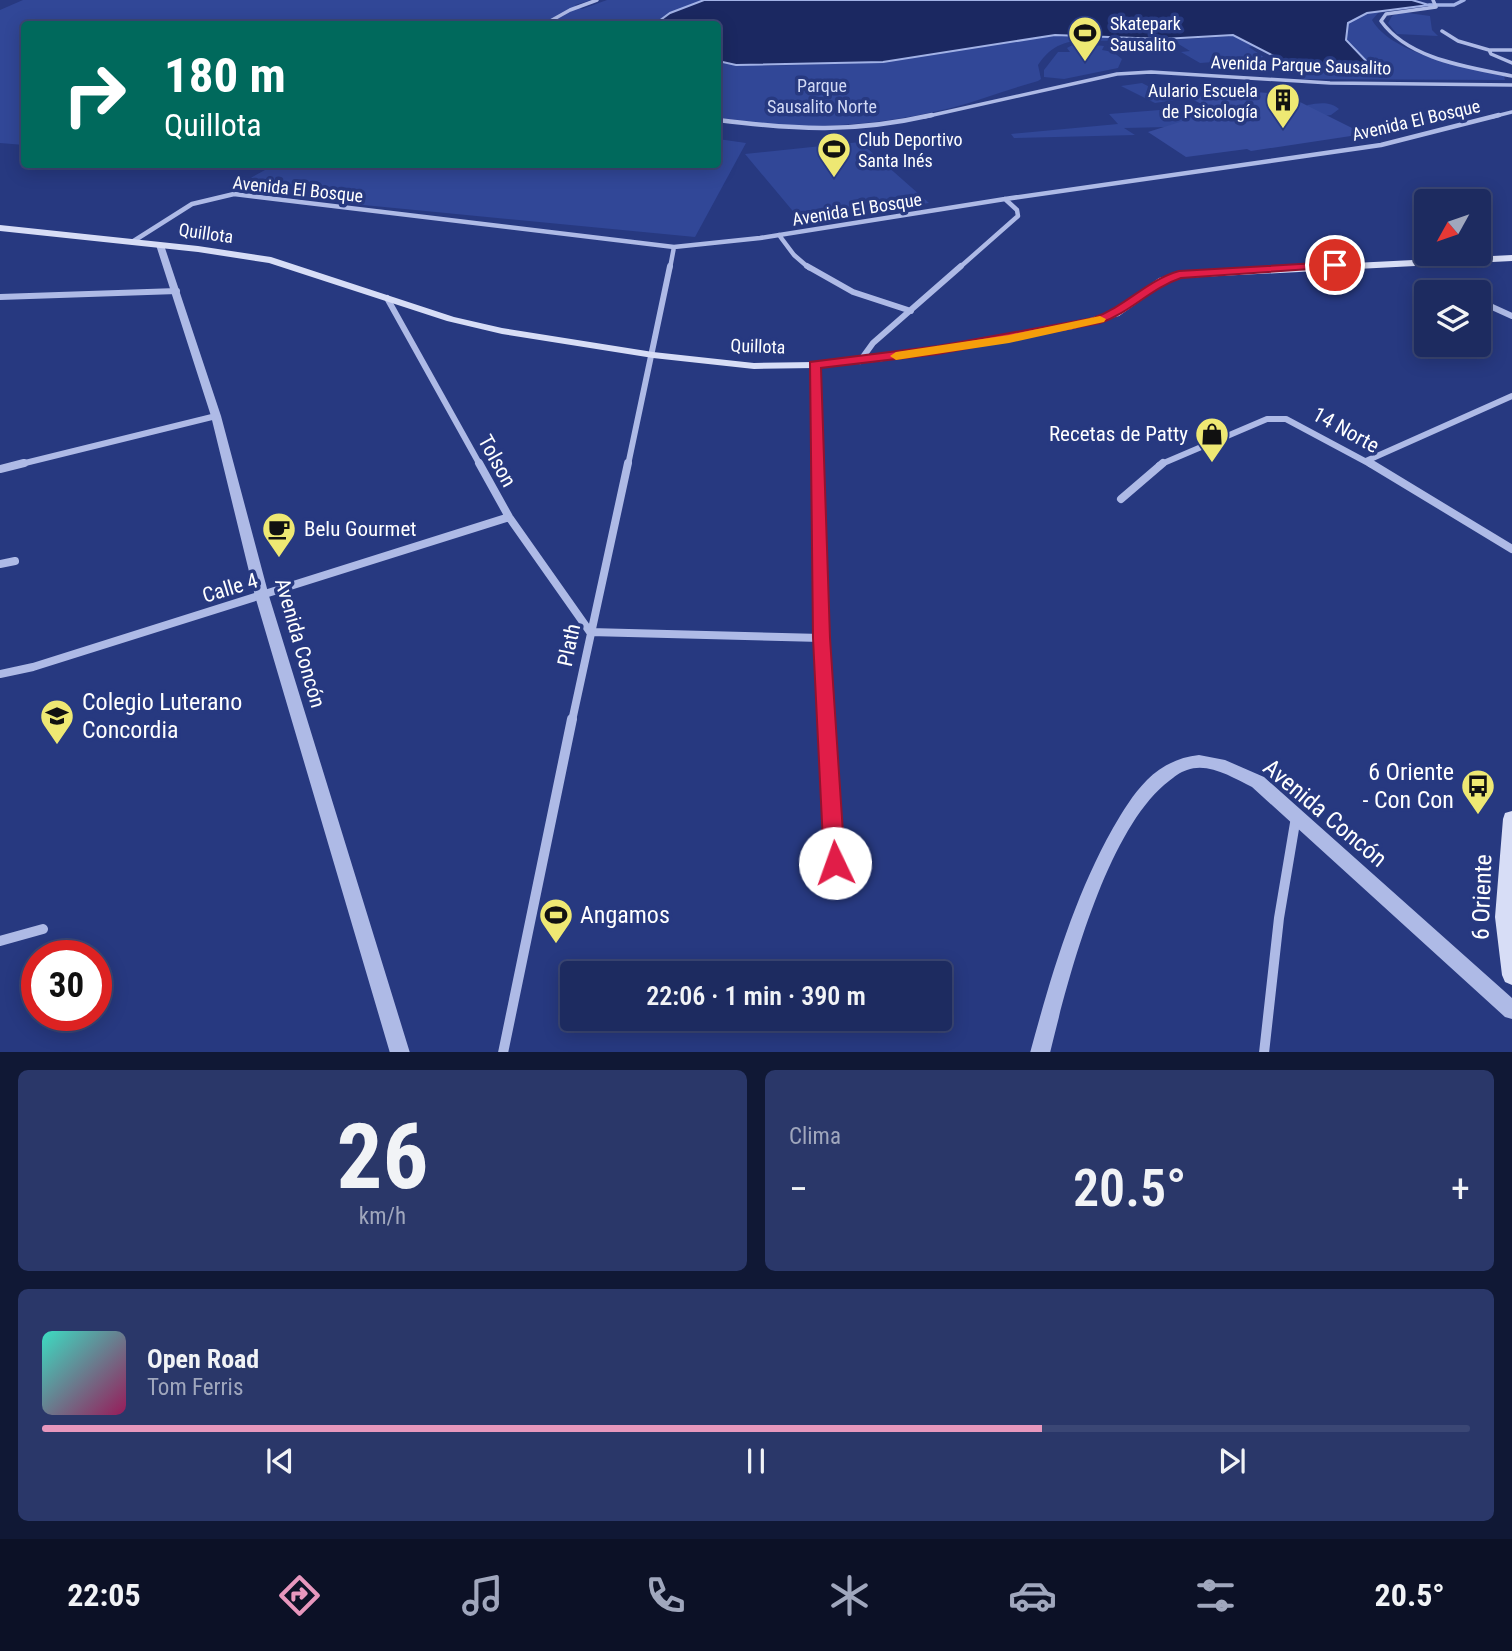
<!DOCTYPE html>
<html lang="es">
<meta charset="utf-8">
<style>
:root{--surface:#1d2b60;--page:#2a3769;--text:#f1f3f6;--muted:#a0a7bd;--line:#3b4775;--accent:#e797bd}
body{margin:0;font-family:"Roboto Condensed",sans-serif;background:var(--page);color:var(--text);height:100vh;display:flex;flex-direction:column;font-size:26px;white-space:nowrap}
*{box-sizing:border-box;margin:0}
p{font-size:23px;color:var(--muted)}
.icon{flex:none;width:38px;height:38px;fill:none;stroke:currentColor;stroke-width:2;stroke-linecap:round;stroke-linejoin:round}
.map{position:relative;height:1052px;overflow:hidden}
.panel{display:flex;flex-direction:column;gap:18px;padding:18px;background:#101835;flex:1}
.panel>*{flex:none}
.hud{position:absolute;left:21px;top:21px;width:700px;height:147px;border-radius:7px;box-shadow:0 4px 18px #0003,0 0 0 2px var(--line);background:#00695c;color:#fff;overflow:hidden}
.needle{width:46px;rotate:230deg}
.buttons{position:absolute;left:1414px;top:189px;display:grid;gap:14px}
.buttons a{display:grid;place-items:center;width:77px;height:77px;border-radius:7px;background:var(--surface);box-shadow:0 4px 18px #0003,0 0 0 2px var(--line);font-size:35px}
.speed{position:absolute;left:21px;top:940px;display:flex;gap:14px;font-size:35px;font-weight:700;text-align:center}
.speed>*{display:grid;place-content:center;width:91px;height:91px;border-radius:50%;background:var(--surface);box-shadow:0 4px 18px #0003,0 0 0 2px var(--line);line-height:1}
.speed .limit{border:10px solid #d22;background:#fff;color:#111}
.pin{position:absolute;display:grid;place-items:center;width:60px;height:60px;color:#fff;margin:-30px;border:4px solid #fff;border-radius:50%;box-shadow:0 2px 7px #0007}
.me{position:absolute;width:77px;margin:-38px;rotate:357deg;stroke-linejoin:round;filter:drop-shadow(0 0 5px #0008)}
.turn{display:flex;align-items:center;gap:24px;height:147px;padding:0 28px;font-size:32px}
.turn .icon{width:91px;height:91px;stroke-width:2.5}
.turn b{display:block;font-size:49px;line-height:60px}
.big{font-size:52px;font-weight:600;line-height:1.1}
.panel .tile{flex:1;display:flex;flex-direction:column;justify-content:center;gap:10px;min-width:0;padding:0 24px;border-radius:10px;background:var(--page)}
.panel .dial{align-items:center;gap:0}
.dial b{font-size:91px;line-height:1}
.song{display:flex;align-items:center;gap:21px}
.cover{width:84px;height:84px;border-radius:10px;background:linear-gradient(135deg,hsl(170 70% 55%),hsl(330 70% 35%))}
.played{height:7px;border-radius:4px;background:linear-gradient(90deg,var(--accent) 70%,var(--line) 70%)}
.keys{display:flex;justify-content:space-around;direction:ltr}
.heat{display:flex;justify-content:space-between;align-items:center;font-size:38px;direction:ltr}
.panel .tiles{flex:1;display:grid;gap:18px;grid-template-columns:1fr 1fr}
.tile:last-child{grid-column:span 2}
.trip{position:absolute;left:560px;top:961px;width:392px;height:70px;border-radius:7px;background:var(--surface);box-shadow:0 4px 18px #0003,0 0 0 2px var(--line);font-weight:600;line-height:70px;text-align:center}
.dock{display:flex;height:112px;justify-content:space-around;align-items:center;background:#0c1126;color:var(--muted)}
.dock .icon{width:49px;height:49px}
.dock .on{color:var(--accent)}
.dock b{font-size:32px;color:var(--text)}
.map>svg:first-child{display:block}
.green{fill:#314797}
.water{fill:#1b2861;stroke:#a2b2e6;stroke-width:2}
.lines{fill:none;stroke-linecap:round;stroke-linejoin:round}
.stream{stroke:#a2b2e6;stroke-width:3.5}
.building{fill:#374c9d}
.minor-far4{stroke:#aebae6;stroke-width:3.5}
.minor-far3{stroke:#aebae6;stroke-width:4.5}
.minor-far2{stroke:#aebae6;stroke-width:6}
.minor-far1{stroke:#aebae6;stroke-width:8}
.minor{stroke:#aebae6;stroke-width:10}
.tertiary{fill:#aebae6;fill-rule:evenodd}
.secondary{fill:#d7ddf6;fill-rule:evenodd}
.route{fill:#e11d48;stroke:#92132f;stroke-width:2}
.slow{fill:#f59e0b}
.labels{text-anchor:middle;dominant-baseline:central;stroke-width:7;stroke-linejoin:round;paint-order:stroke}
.far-poi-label{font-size:18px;fill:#fff;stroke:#273980;text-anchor:start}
.far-street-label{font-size:18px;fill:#fff;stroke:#273980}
.far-park-label{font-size:18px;fill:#d1d9f5;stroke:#273980}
.street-label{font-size:21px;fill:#fff;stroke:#273980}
.poi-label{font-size:21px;fill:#fff;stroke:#273980;text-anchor:end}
.near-poi-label{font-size:24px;fill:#fff;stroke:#273980;text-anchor:start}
.near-street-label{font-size:24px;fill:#fff;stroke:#273980}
</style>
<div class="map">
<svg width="1512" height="1053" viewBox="0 0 1512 1053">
<rect width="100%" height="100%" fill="#273980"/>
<!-- green -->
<path class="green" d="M23,0H591L575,5L582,9L607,0H704L670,13L655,24H24V145L0,143V10Z
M1379,12L1372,20C1392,55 1467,67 1504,76L1505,80L1301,79L1296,62L1330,69L1370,66L1346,40L1348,23L1367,13Z
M1401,12L1430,16L1432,30L1438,36L1397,34L1388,23L1392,16Z
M1050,35L1153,38L1169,40L1177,49H1133L1126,40C1089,44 1061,30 1038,65L1041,79L1038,81C1009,89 981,100 951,108C874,127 796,132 718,118V61L768,66L883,62Z
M1234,36L1254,46L1249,47L1281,69L1239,72L1224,63L1255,59L1200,63L1181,52L1190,51L1172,40Z
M1076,43L1104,46L1102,50L1113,52L1122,59L1118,68L1064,79L1044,77V70L1058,52H1070L1067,48Z
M1142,83L1175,100L1155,103L1121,86Z
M1253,99L1308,107L1307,105C1319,103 1330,101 1339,109L1331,115L1254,125L1124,128L1135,135L1014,138L1011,134L1118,124L1109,114L1198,107Z
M718,139L746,143L695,237L343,203L234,187L265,170L204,165L718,164Z
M860,142L929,203L802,222L745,154Z"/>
<!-- water -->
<path class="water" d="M704,0H1412L1429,5L1367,13L1348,23L1346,40L1371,66L1350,71L1296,62L1297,68L1233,35L1163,39L1055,35L883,62L736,65L718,61V24H655L670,13Z"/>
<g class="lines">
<!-- stream -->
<path class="stream" d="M1429,5H1454L1464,0"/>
</g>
<!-- building -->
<path class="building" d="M1228,90L1284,94L1364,134L1251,151L1247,149L1186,157L1148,132L1215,111L1186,96Z"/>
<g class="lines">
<!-- minor-far4 -->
<path class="minor-far4" d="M1433,0L1436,7L1386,14L1381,21C1409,60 1469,67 1512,76
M545,24L570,10L597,0
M1442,31L1458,41L1489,50
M1512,50H1489L1491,54L1512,63
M924,117L1117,74L1151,72L1330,83L1512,85
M1492,117L1512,112"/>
<!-- minor-far3 -->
<path class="minor-far3" d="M718,120C797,130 853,133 932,115
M779,235L794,255L809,268
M132,242L192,204L234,194L674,247L760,238L1005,199L1381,145L1499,115
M670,268L674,247
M959,268L1018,216L1017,210L1005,199"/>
<!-- minor-far2 -->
<path class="minor-far2" d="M807,266L853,292L911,311
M1455,291L1458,292
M0,297L177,291
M387,298L480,465
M1479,301L1512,316
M860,361L873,343L961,266
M815,365L817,465
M1366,461L1512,396
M17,465L216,416
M628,465L670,266
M1159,465L1267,419H1286L1372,465"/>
<!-- minor-far1 -->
<path class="minor-far1" d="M479,463L509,517L590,632L821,638
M817,463L821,638L826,721
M1370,463L1512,549
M0,469L24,463
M1121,499L1163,463
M0,564L15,561
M0,674L33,667L509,517
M572,721L628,463"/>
<!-- minor -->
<path class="minor" d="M826,719L835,863
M0,941L43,929
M503,1053L572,719
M1264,1053L1279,918L1296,817"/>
<!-- tertiary -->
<path class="tertiary" d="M157,243L164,245L221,416L269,596L410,1053H390L255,596L211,416L156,245Z
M1199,755L1225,760L1264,777L1512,998V1019L1505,1017L1252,787C1233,778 1209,762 1187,770C1180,772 1174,777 1169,781C1107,828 1068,978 1050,1053H1030C1051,976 1074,897 1113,828C1123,811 1133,794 1147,780C1161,766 1179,757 1199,755Z"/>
<!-- secondary -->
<path class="secondary" d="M0,225L198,246L271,257L454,317L502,328L653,352L754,363L815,362L883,355L1072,323L1111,312L1159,278L1179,272L1512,255V261L1180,278L1167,282L1119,316L1073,329L883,361L815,368L754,369L653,358L502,334L447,321L269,263L198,252L0,231Z
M1512,811V985L1505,982L1502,975L1495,917L1503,819L1505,813Z"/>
</g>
<!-- route -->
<path class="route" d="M1335,262L1340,265L1339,267L1181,278C1151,288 1130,313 1100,323L938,354L821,368L830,638L845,863L842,869L835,872L827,869L824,863L813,638L810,362L938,346L1093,318C1125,307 1147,280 1179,271Z"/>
<!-- slow -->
<path class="slow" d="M1100,316L1106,319L1104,322L1009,343L896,360L890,356L896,352L1009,335Z"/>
<!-- icons -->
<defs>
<g id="stadium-pin" transform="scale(1.75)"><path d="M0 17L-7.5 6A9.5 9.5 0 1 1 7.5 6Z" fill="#eee873" stroke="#273980"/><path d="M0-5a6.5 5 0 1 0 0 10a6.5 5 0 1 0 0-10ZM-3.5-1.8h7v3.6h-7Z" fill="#111"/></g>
<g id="building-pin" transform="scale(1.75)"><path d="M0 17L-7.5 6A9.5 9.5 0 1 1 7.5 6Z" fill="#eee873" stroke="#273980"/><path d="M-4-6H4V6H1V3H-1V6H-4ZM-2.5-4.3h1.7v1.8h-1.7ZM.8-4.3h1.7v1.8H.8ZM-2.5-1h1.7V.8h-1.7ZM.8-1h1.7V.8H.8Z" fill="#111"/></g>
<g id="shop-pin" transform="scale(1.75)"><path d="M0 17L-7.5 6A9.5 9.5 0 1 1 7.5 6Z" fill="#eee873" stroke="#273980"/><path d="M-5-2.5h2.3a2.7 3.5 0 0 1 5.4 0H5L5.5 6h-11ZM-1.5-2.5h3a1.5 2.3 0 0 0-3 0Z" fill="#111"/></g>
<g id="cafe-pin" transform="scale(1.75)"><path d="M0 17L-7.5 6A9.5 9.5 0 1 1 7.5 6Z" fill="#eee873" stroke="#273980"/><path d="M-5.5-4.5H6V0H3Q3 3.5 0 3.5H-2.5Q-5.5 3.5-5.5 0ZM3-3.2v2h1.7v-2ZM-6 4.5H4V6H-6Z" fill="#111"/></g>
<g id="school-pin" transform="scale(1.75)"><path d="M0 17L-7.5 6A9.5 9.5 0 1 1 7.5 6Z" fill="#eee873" stroke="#273980"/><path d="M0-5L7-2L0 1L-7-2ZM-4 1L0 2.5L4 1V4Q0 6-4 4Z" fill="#111"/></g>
<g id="bus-pin" transform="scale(1.75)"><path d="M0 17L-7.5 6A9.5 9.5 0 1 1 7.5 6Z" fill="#eee873" stroke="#273980"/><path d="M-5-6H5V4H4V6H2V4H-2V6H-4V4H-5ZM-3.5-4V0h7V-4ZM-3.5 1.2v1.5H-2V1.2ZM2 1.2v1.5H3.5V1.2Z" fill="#111"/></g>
</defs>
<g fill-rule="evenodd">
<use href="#stadium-pin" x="1085" y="33"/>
<use href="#building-pin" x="1283" y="100"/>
<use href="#stadium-pin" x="834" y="149"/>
<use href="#shop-pin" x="1212" y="434"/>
<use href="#cafe-pin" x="279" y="529"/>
<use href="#school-pin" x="57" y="716"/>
<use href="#bus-pin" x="1478" y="786"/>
<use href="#stadium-pin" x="556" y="915"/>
</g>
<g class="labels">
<!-- far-poi labels -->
<g class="far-poi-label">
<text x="1110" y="23">Skatepark<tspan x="1110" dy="21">Sausalito</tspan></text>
<text x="1258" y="90" text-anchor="end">Aulario Escuela<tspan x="1258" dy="21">de Psicología</tspan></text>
<text x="858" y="139">Club Deportivo<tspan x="858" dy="21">Santa Inés</tspan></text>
</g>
<!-- far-street labels -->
<g class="far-street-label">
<text transform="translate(1301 65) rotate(2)">Avenida Parque Sausalito</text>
<text transform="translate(1416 120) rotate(-13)">Avenida El Bosque</text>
<text transform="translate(298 189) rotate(6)">Avenida El Bosque</text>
<text transform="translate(857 209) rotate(-9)">Avenida El Bosque</text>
<text transform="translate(206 233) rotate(8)">Quillota</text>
<text transform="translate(758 346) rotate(2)">Quillota</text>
</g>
<!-- far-park labels -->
<g class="far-park-label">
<text x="822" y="85">Parque<tspan x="822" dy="21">Sausalito Norte</tspan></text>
</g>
<!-- street labels -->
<g class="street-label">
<text transform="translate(1346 430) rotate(29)">14 Norte</text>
<text transform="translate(497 461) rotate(61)">Tolson</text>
<text transform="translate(230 588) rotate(-17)">Calle 4</text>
<text transform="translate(300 643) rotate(74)">Avenida Concón</text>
<text transform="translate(569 645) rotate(-78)">Plath</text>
</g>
<!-- poi labels -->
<g class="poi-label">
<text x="1188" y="434">Recetas de Patty</text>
<text x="304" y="529" text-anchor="start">Belu Gourmet</text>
</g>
<!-- near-poi labels -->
<g class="near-poi-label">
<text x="82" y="702">Colegio Luterano<tspan x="82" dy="28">Concordia</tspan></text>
<text x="1454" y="772" text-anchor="end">6 Oriente<tspan x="1454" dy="28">- Con Con</tspan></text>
<text x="580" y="915">Angamos</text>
</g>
<!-- near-street labels -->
<g class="near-street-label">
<text transform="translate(1325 813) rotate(40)">Avenida Concón</text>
<text transform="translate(1482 897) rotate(-88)">6 Oriente</text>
</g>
</g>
</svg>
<div class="buttons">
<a><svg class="needle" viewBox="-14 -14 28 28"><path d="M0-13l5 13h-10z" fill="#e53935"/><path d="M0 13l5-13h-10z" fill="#a0a7bd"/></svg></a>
<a><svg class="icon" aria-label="layers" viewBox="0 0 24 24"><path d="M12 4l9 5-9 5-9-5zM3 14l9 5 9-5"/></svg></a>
</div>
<div class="speed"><div class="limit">30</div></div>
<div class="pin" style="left:1335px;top:265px;background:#d93025"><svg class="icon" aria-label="arrive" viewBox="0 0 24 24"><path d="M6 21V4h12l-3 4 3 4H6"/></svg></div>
<svg class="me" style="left:835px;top:863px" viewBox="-20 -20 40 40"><circle r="19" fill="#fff"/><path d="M0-13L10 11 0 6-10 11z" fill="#e11d48"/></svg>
<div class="trip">22:06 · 1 min · 390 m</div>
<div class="hud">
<div class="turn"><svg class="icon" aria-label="right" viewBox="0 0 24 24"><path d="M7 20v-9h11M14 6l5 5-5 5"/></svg><div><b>180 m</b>Quillota</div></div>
</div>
</div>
<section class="panel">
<div class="tiles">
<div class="tile dial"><b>26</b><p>km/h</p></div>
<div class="tile"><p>Clima</p>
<div class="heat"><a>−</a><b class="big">20.5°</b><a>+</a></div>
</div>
<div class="tile">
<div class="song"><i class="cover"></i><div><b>Open Road</b><p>Tom Ferris</p></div></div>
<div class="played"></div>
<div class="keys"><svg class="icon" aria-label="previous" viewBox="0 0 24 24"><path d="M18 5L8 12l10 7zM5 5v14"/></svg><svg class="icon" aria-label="pause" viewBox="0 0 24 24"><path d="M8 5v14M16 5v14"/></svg><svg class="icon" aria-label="next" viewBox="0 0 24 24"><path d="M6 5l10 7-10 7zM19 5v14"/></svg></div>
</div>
</div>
</section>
<nav class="dock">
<b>22:05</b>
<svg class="icon on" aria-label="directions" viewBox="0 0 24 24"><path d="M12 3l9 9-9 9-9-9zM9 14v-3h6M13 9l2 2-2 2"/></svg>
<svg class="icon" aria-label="music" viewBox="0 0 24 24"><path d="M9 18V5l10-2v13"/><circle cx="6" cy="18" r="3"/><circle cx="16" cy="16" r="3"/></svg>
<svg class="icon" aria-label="phone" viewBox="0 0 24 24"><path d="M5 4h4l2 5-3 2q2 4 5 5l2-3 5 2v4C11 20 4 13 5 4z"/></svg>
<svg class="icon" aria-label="climate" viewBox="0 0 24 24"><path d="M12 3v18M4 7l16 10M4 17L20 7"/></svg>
<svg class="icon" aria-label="car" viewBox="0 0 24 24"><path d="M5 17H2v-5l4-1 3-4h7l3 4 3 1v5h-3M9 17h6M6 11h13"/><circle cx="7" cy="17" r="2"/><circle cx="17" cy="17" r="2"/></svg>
<svg class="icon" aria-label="filters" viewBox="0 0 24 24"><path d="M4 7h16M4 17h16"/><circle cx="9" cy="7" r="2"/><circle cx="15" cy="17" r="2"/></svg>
<b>20.5°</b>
</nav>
